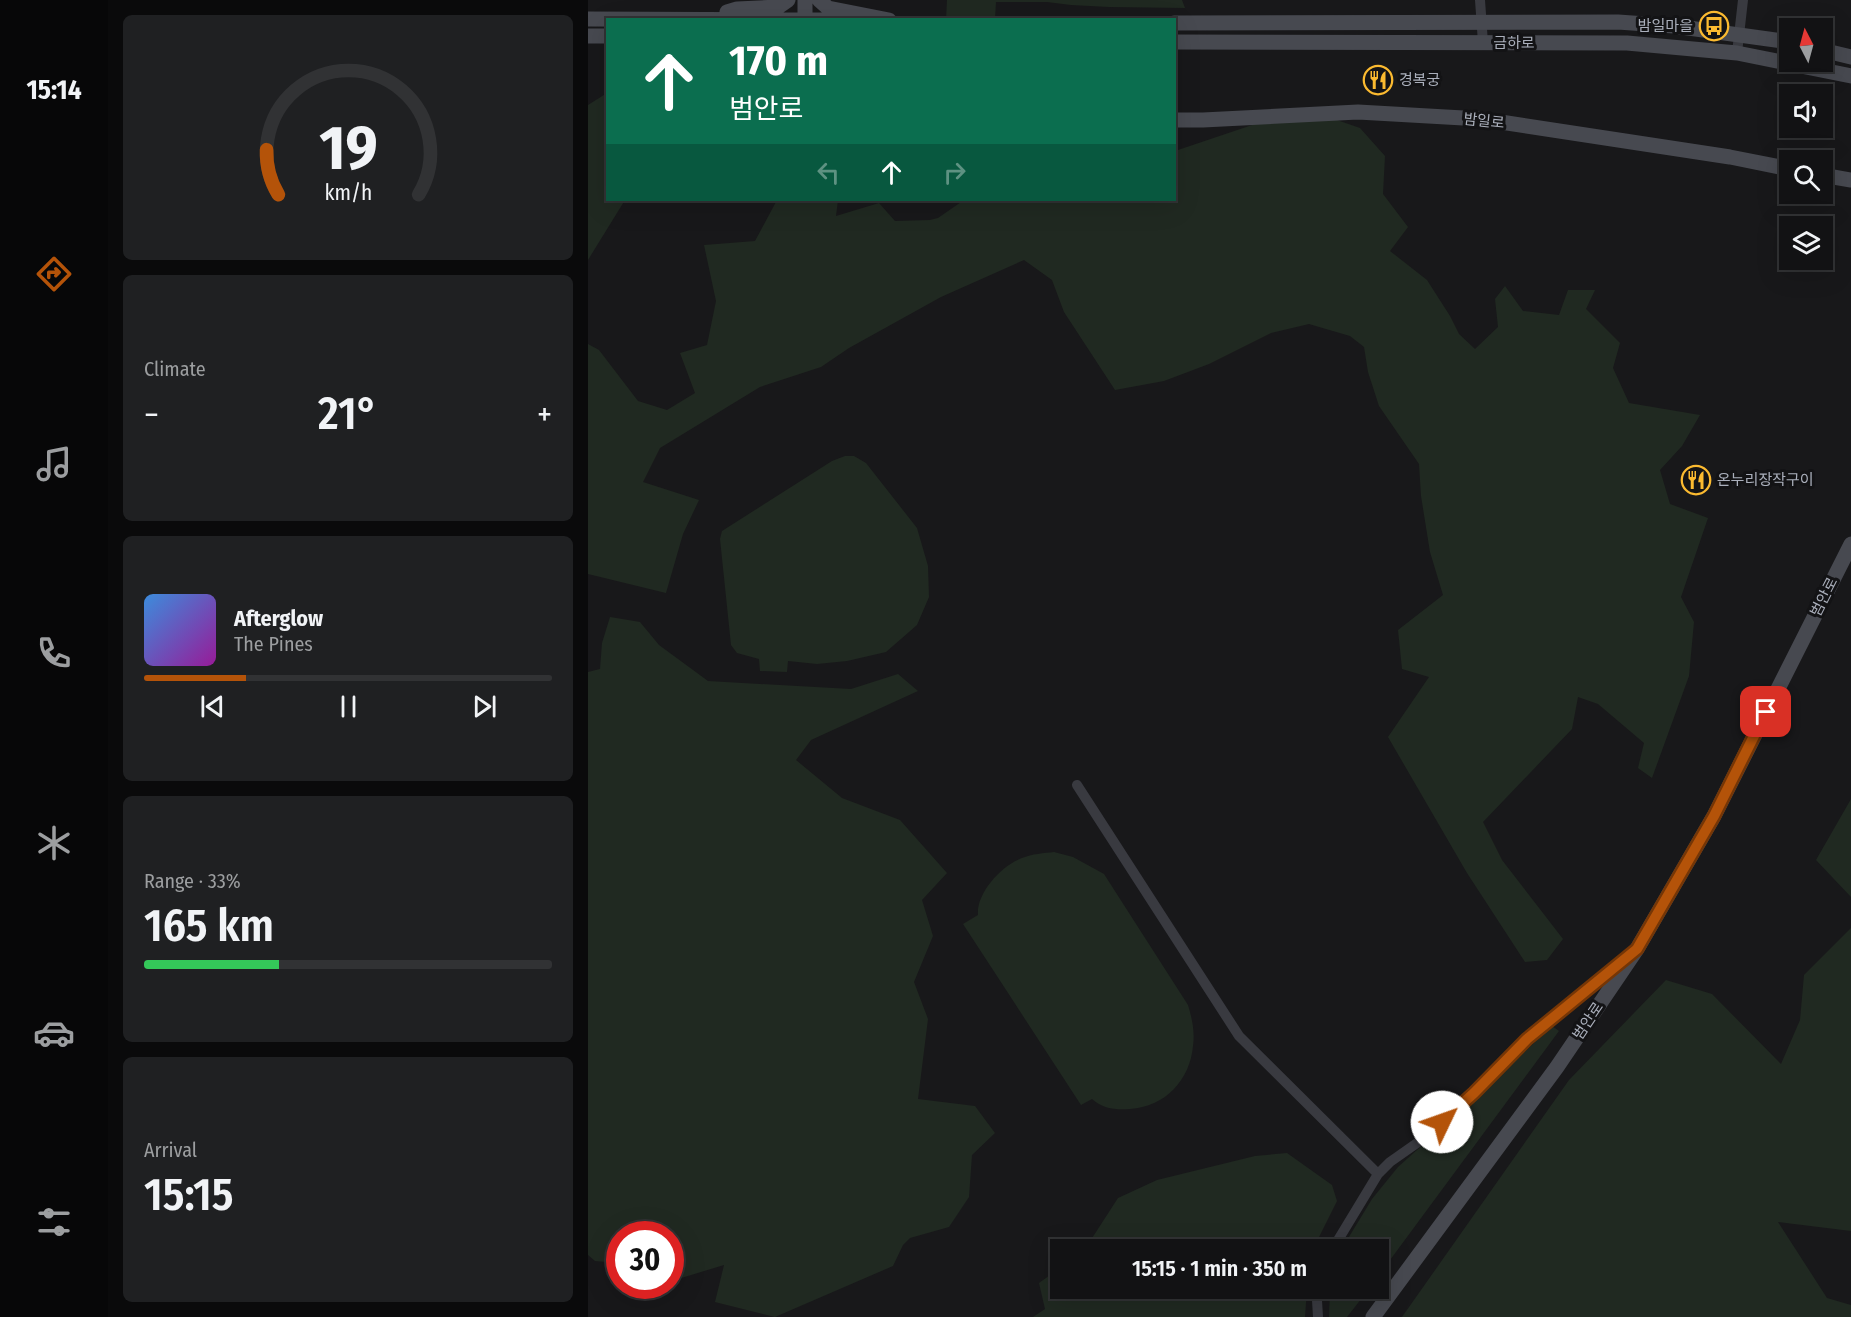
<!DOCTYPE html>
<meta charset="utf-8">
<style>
:root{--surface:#121214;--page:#1f2022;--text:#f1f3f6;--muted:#9c9ea0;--line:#313234;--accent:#b45309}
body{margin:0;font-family:"Fira Sans Condensed","Noto Sans KR",sans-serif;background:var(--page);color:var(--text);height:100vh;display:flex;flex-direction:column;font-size:22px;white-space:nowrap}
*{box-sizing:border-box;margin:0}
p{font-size:20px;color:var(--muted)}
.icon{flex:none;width:33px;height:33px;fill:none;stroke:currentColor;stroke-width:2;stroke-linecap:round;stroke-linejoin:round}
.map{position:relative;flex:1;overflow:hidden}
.sheet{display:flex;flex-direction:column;gap:15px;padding:15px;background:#0a0a0b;width:480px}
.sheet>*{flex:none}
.banner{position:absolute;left:18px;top:18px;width:570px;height:183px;border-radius:0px;box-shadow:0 6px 24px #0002,0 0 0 2px var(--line);background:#0b6e4f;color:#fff;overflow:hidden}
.needle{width:39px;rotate:354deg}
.controls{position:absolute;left:1191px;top:18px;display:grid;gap:12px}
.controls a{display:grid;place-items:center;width:54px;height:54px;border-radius:0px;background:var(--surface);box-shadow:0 6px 24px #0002,0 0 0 2px var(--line);font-size:30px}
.speed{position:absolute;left:18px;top:1221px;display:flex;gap:12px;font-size:30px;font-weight:700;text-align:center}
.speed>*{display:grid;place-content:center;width:78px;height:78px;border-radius:50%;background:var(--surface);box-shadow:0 6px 24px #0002,0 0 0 2px var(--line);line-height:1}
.speed .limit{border:9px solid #d22;background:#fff;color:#111}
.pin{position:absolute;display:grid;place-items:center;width:51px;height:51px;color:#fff;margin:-26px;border-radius:12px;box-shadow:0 3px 9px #0006}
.me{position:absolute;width:66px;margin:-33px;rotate:48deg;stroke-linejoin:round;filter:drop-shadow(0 0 4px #0008)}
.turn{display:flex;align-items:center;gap:21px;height:126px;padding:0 24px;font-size:27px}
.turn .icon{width:78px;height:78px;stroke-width:2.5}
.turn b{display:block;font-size:42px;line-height:51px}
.lanes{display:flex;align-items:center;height:57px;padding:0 24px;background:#0003;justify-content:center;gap:30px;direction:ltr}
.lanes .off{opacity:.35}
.big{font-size:45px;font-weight:600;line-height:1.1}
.sheet .widget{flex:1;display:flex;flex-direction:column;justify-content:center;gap:9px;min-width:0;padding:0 21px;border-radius:9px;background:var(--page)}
.sheet .dial{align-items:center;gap:0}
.dial svg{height:156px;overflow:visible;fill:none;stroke:var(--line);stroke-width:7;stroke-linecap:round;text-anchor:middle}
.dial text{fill:var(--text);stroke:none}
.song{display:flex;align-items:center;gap:18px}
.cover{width:72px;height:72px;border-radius:9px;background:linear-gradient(135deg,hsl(210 70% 55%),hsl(300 70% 35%))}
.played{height:6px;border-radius:3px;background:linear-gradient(90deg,var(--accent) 25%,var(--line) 25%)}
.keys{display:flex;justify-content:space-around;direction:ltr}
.heat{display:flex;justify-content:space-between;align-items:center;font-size:33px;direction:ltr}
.charge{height:9px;border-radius:4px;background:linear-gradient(90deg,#34c759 33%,var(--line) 0)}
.trip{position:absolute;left:462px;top:1239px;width:339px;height:60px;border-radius:0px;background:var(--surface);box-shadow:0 6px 24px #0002,0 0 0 2px var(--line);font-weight:600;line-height:60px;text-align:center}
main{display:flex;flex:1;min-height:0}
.tab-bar{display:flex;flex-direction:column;width:108px;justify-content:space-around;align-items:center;background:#070708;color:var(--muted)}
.tab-bar .icon{width:42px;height:42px}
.tab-bar .active{color:var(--accent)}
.tab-bar b{font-size:27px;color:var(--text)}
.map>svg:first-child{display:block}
.green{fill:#202921}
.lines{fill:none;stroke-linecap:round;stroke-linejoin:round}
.street{stroke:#393a40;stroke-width:10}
.secondary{stroke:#474950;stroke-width:15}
.route-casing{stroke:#753606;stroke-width:15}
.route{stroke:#b45309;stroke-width:10}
.labels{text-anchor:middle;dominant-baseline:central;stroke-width:6;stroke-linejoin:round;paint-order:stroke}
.poi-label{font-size:15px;fill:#aaafbb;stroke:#131315;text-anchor:start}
.street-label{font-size:15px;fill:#aaafbb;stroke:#131315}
</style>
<main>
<nav class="tab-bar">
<b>15:14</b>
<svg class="icon active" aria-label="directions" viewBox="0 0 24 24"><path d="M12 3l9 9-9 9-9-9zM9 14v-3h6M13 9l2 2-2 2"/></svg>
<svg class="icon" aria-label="music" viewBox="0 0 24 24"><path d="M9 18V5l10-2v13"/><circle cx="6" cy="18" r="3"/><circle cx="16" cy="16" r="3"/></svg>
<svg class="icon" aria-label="phone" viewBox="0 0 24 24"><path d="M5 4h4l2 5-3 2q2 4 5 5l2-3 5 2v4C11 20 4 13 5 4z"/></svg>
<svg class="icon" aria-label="climate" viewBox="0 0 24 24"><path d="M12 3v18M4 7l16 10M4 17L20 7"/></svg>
<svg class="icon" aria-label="car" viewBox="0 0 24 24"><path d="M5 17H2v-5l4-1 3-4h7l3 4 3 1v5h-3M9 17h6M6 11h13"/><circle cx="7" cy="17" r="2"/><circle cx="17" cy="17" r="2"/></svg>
<svg class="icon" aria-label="filters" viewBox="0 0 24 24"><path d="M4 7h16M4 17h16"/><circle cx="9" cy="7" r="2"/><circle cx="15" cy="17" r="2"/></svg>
</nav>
<section class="sheet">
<div class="widget dial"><svg viewBox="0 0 100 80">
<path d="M14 69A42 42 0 1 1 86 69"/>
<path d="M14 69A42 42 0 0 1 8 46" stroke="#b45309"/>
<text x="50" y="56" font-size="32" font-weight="700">19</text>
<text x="50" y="72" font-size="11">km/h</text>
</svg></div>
<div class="widget"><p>Climate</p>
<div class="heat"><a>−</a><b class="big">21°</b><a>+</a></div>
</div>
<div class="widget">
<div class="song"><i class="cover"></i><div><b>Afterglow</b><p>The Pines</p></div></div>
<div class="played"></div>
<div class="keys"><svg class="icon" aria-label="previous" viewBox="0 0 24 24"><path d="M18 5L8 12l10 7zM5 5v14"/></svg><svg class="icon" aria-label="pause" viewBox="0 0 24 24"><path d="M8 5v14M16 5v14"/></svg><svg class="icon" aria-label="next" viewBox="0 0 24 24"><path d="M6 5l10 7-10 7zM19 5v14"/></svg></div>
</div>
<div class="widget"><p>Range · 33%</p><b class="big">165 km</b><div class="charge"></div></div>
<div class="widget"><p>Arrival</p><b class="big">15:15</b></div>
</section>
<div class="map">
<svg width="1263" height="1317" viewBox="0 0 1263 1317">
<rect width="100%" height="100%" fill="#18181a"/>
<!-- green -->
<path class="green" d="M359,0H594L597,8L521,7L483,5L459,2H408L407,19L358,20Z
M19,93L20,200H37L0,260V105Z
M746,119L772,128L797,156L795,194L820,227L802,251L839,280L862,316L871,334L887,349L910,327L907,299L917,286L935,311L971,315L980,290H1007L998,309L1032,343L1025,368L1041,403L1112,415L1094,446L1072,470L1082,504L1120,518L1093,597L1106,622L1101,676L1064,778L1050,768L1056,743L1010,704L990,697L984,729L895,822L914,860L975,939L959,960L937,962L879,873L800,737L841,677L814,669L810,630L855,595L842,552L833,496L831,464L791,406L780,372L776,347L762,336L721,324L683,333L621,364L576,381L527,390L476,312L464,280L436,260L353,297L261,348L233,367L172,387L72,448L55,482L111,500L95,534L78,593L0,574V344L11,350L50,401L79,410L107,393L92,353L119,345L128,301L116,245L167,241L189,200H250L248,216L291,203L307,221L342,220L350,218L376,200H586L587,151L673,122Z
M257,456H266L278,463L329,528L340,566L341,597L329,625L298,652L259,661L229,664L200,661L199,672L172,671L171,659L149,653L143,645L132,539L134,531L244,461Z
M22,617L52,622L71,645L120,681L263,689L310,674L330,691L223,740L208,760L254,798L312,820L359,873L334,900L345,936L326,982L340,1019L330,1099L387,1106L407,1133L384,1155L381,1197L361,1227L322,1238L315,1245L305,1266L187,1317L127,1302L136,1265L90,1279L83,1276L82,1234H32L31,1263L7,1261L0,1255V672L12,669L14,643Z
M1263,799V897L1228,860Z
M466,852L485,857L516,874L600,1005C604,1018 607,1032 605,1046C602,1080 577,1107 542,1109C528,1110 515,1109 504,1099L493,1105L375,924L390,915C388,893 414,865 434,858C444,854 456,853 466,852Z
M1263,928V1231L1190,1222L1239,1298L1263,1305V1317H814L981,1080L1078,980L1124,994L1193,1064L1212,1020L1216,975Z
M964,1026L971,1031L791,1275L790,1250H753L784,1199L810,1167L895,1091Z
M699,1153L744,1185L749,1201L725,1249H497L530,1198L569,1180L667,1156Z
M472,1268V1288L719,1289L717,1317H445L457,1309L451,1283Z
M742,1289V1288L781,1289L759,1317H741Z"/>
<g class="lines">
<!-- street -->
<path class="street" d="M892,0L895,43
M1149,53L1155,0
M489,785L651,1036L790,1174
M744,1250L790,1174L802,1162L839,1136L886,1093L939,1039L1038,959
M730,1317L729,1300L732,1288"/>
<!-- secondary -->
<path class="secondary" d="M217,0V20
M231,0L240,8L301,20
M139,12L149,9L190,7L200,0
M0,19L240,20
M586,23L1030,22L1086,26L1202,42
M0,36H20
M586,42L1039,43L1149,53L1263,76
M1234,50L1263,57
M586,120H615L770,112L893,119L1142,157L1202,169
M1234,175L1263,180
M785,1317L969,1067L1049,949L1126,816L1263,544"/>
</g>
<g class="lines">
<!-- route casing -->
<g class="route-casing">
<path id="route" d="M854,1122L886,1093L939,1039L1049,949L1126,816L1178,712"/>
</g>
<!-- route -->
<use href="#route" class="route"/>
</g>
<!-- icons -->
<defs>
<g id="bus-ring" transform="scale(1.5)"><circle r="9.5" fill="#131315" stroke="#fbba30" stroke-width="1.5"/><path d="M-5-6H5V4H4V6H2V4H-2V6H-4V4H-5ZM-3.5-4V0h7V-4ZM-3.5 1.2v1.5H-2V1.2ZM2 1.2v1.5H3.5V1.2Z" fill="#fbba30"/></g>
<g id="restaurant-ring" transform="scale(1.5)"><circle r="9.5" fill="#131315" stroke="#fbba30" stroke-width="1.5"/><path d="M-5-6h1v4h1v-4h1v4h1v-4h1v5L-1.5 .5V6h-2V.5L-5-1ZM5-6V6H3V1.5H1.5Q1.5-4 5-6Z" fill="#fbba30"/></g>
</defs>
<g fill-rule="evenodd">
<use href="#bus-ring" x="1126" y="26"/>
<use href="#restaurant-ring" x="790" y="80"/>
<use href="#restaurant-ring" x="1108" y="480"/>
</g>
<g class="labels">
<!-- poi labels -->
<g class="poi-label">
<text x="1105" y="26" text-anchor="end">밤일마을</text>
<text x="811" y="80">경복궁</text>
<text x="1129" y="480">온누리장작구이</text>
</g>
<!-- street labels -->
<g class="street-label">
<text x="926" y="43">금하로</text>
<text transform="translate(896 121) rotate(6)">밤일로</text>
<text transform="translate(1236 597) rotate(-63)">범안로</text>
<text transform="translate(1000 1021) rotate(-56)">범안로</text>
</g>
</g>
</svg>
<div class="controls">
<a><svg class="needle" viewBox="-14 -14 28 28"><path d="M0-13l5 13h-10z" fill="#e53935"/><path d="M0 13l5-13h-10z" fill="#9c9ea0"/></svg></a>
<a><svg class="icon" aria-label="sound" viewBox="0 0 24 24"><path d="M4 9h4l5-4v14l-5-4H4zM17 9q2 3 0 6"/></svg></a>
<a><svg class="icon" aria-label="search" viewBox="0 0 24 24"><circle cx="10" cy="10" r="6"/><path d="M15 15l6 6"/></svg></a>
<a><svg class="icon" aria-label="layers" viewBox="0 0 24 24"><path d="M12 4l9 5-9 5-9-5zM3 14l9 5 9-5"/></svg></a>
</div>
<div class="speed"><div class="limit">30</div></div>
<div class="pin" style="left:1178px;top:712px;background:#d93025"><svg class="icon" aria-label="arrive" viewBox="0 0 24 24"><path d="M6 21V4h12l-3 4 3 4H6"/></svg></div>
<svg class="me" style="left:854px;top:1122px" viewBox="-20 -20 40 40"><circle r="19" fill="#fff"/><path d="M0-13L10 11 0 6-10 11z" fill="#b45309"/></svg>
<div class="trip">15:15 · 1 min · 350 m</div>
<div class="banner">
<div class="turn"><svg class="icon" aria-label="ahead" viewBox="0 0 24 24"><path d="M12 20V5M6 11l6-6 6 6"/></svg><div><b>170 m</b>범안로</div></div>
<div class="lanes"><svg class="icon off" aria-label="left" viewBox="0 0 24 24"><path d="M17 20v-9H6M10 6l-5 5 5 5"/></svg><svg class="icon" aria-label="ahead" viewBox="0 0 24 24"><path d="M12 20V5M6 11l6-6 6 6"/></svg><svg class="icon off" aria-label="right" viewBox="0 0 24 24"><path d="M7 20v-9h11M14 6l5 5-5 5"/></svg></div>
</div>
</div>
</main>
